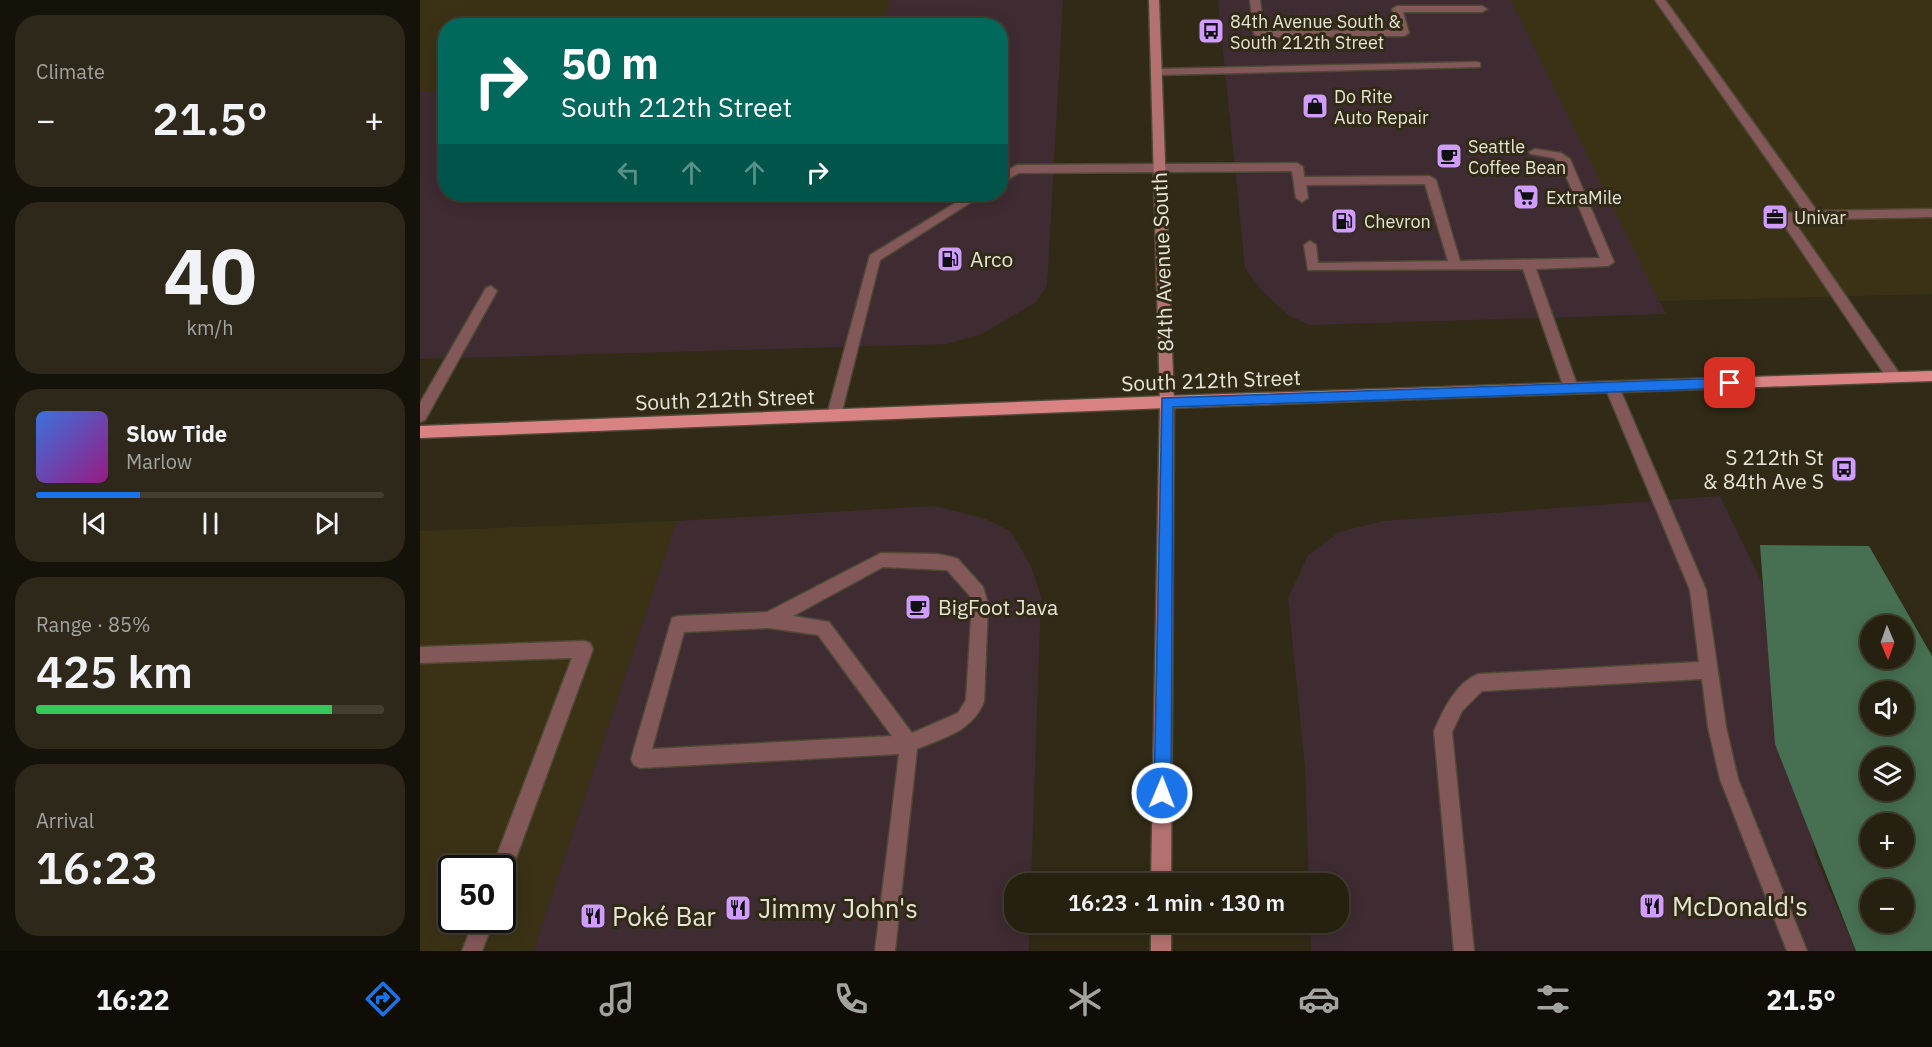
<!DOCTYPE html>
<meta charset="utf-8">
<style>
:root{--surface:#252010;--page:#2d2819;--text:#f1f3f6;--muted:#a3a39f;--line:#423e30;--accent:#1a73e8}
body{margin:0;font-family:"IBM Plex Sans",sans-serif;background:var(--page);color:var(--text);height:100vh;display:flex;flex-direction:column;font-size:22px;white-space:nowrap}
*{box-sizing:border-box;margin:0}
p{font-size:20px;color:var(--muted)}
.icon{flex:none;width:33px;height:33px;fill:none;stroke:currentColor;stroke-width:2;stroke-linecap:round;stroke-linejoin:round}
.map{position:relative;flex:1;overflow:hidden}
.drawer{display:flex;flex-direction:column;gap:15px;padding:15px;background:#141209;width:420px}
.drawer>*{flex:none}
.banner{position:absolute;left:18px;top:18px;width:570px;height:183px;border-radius:24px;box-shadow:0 3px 15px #0003,0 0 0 2px var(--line);background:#00695c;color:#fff;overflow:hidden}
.needle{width:39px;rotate:178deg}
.controls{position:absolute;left:1440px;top:615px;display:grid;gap:12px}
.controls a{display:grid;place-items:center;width:54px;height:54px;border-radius:50%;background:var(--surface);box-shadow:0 3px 15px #0003,0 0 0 2px var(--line);font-size:30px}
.speed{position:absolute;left:18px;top:855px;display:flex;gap:12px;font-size:30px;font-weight:700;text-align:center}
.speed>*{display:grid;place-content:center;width:78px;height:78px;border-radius:50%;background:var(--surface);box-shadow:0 3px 15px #0003,0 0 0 2px var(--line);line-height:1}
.speed .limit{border:3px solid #111;border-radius:9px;background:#fff;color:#111}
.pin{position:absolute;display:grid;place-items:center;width:51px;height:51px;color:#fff;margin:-26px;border-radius:12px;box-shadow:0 3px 9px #0006}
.me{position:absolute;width:66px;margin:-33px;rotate:1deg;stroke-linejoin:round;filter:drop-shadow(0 0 4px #0008)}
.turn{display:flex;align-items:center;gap:21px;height:126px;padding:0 24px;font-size:27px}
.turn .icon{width:78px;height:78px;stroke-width:2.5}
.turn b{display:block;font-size:42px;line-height:51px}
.lanes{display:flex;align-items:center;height:57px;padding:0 24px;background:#0003;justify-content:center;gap:30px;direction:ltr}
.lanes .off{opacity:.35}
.big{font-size:45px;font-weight:600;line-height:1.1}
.drawer .card{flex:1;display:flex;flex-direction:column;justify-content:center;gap:9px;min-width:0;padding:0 21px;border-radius:24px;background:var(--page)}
.drawer .dial{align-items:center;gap:0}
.dial b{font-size:78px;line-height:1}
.song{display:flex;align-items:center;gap:18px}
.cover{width:72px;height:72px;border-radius:9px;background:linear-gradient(135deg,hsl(220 70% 55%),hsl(310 70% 35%))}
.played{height:6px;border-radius:3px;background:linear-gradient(90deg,var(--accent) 30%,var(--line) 30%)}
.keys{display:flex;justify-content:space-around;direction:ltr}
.heat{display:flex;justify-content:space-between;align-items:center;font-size:33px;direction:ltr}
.charge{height:9px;border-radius:4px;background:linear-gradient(90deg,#34c759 85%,var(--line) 0)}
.trip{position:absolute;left:584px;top:873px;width:345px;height:60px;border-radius:24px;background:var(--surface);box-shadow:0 3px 15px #0003,0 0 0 2px var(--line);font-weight:600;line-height:60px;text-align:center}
.tabs{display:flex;height:96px;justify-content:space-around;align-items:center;background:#0f0d06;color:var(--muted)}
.tabs .icon{width:42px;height:42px}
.tabs .selected{color:var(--accent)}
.tabs b{font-size:27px;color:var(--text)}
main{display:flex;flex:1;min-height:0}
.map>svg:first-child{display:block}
.commercial{fill:#3f2c32;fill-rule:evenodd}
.built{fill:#3b3216;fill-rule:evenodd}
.forest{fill:#477052;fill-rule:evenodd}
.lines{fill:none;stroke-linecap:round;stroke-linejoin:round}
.lane-casing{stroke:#4e4835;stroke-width:3}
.secondary-casing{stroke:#4e4835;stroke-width:3}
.primary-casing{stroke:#4e4835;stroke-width:3}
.lane{fill:#835859;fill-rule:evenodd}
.secondary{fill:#b47172;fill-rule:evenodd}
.primary{fill:#da8385;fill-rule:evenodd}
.route{fill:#1a73e8;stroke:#114b97;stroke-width:1.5}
.labels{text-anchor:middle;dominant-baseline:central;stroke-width:6;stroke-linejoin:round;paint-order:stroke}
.far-poi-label{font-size:18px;fill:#e7e3d6;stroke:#312a16;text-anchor:start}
.poi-label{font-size:21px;fill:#e7e3d6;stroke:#312a16;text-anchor:start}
.street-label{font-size:21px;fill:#e7e3d6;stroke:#312a16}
.near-poi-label{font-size:26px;fill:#e7e3d6;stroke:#312a16;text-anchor:start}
</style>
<main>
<section class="drawer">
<div class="card"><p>Climate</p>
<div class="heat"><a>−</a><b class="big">21.5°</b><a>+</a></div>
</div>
<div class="card dial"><b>40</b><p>km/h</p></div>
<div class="card">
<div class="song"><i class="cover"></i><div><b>Slow Tide</b><p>Marlow</p></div></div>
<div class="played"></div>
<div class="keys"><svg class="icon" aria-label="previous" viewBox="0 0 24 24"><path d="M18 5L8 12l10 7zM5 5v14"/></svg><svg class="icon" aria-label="pause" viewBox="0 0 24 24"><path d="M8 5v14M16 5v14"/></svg><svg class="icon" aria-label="next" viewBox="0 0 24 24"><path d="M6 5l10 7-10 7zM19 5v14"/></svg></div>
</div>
<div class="card"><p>Range · 85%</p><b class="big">425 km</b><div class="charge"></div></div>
<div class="card"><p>Arrival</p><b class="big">16:23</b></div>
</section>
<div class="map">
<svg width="1512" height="951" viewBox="0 0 1512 951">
<rect width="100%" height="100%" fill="#312a16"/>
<!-- commercial -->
<path class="commercial" d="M0,0H643L627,286L616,302L562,334L527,344L0,359ZM26,26H580V194H26Z
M798,0H1091L1246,314L889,325L867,314L842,291L825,268Z
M1300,496L1366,633L1395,856L1436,951H891L890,923L918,922V884L889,883L885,767L868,598L888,555L919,532L963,521Z
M514,506L566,519L591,532L611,566L621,597L611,883L594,884V922L610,923L609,951H113L256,521Z"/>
<!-- built -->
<path class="built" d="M0,0H470L463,25L26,26L25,91L0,92Z
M1091,0H1512V294L1239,301Z
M256,521L113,951H0V531ZM32,868H82V920H32Z"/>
<!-- forest -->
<path class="forest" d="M1340,545L1449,546L1512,656V951H1436L1355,744ZM1450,626H1484V658H1450ZM1450,692H1484V724H1450ZM1450,758H1484V790H1450ZM1450,824H1484V856H1450ZM1450,890H1484V922H1450Z"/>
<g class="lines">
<!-- lane casing -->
<g class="lane-casing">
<path id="lane" d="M830,0H840L844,31L978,30L972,9L977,6H1062L1067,9L1062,12H983L989,33L984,36L839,37L834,34Z
M1235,0H1245L1397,211L1512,209V217L1373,220L1479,373L1481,377L1479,381H1469L1360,219V213L1384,212Z
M1056,62L1060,63V67L736,75L731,72L736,69Z
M1115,149L1141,153L1150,159L1194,262L1188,266L1116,269L1158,388L1151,393L1144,388L1103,269L888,270L884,245L890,241L896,245L898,263L1028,261L1005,184L886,185L888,198L882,202L876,198L872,171L599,173L580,184V174L597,165L877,163L883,167L884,177L1010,176L1016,180L1040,261L1180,258L1141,164L1134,158L1111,154L1109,152Z
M550,194H564L460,260L421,415L414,421L409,419L407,415L450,255Z
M71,286L77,291L5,420L0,422V403L66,288Z
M1192,382L1199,387L1286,590L1306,727L1318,779L1387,951H1367L1300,779L1288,727L1282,679L1062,691L1042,711L1032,732L1054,951H1034L1014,731C1023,710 1036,683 1058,674L1279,662L1270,590L1185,387Z
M461,553L517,554L532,557L538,559L563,587L568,603L564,702C551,732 525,737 497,749L475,951H455L479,754L220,768L214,765L211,759L252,618L258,616L347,612ZM463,567L527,570L550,596L552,603L546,700L538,713L492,733L409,622L373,616ZM349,628L398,635L472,736L232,749L264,632Z
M164,641L170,643L173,649L92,869L89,876L82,879V868H72L152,658L0,663V647Z
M54,920H74L62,951H42Z"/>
</g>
<!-- secondary casing -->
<g class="secondary-casing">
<path id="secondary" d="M729,0H739L754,402L751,884H731L740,402Z
M731,922H751V951H731Z"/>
</g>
<!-- primary casing -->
<g class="primary-casing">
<path id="primary" d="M1512,371V381L747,408L0,438V426L747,396Z"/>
</g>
<!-- lane -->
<use href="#lane" class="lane"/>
<!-- secondary -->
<use href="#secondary" class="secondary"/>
<!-- primary -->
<use href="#primary" class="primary"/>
</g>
<!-- route -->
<path class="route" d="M1310,378L1316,383L1310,388L753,407L751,793L748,799L742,801L736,799L734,793L742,398Z"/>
<!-- icons -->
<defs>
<g id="bus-square" transform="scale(1.35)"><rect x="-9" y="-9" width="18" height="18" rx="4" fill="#d09dfe" stroke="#312a16"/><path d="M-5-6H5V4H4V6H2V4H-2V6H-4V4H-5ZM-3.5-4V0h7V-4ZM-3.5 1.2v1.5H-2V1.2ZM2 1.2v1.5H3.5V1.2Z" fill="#111"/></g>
<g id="shop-square" transform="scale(1.35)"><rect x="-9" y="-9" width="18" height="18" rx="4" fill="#d09dfe" stroke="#312a16"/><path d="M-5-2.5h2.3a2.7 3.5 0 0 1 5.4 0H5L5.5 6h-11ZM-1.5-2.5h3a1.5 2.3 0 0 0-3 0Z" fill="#111"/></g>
<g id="cafe-square" transform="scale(1.35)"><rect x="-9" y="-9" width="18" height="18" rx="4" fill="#d09dfe" stroke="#312a16"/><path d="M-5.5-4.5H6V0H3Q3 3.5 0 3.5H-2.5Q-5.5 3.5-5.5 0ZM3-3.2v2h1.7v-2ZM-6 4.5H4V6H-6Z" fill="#111"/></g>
<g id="supermarket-square" transform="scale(1.35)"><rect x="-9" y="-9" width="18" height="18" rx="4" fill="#d09dfe" stroke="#312a16"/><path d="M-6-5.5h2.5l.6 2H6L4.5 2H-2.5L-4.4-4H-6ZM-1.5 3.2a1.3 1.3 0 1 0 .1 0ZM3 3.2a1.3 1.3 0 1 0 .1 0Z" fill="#111"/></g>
<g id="office-square" transform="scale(1.35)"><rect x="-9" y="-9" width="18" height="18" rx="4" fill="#d09dfe" stroke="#312a16"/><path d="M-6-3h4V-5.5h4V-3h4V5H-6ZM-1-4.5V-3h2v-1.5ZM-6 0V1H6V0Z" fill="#111"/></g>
<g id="fuel-square" transform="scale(1.35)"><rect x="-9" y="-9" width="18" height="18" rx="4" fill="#d09dfe" stroke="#312a16"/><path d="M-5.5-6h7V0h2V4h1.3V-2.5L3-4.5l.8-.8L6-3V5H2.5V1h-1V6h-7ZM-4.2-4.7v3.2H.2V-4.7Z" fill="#111"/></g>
<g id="restaurant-square" transform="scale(1.35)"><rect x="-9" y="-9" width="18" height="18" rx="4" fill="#d09dfe" stroke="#312a16"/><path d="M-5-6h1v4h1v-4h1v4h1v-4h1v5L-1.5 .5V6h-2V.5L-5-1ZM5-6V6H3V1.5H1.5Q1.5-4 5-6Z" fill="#111"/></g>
</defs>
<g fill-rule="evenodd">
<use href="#bus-square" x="791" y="31"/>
<use href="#shop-square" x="895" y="106"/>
<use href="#cafe-square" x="1029" y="156"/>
<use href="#supermarket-square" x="1106" y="197"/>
<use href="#office-square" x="1355" y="217"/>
<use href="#fuel-square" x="924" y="221"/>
<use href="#fuel-square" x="530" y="259"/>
<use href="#bus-square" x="1424" y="469"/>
<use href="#cafe-square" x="498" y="607"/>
<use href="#restaurant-square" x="1232" y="906"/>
<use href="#restaurant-square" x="318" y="908"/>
<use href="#restaurant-square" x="173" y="916"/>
</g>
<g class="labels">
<!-- far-poi labels -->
<g class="far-poi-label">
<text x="810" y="21">84th Avenue South &amp;<tspan x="810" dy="21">South 212th Street</tspan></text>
<text x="914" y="96">Do Rite<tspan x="914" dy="21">Auto Repair</tspan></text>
<text x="1048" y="146">Seattle<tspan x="1048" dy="21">Coffee Bean</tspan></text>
<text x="1126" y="197">ExtraMile</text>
<text x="1374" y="217">Univar</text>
<text x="944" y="221">Chevron</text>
</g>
<!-- poi labels -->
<g class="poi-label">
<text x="550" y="259">Arco</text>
<text x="1404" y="457" text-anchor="end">S 212th St<tspan x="1404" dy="24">&amp; 84th Ave S</tspan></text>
<text x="518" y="607">BigFoot Java</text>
</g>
<!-- street labels -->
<g class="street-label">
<text transform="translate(742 262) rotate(-92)">84th Avenue South</text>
<text transform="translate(791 380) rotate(-2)">South 212th Street</text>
<text transform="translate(305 399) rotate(-2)">South 212th Street</text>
</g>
<!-- near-poi labels -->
<g class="near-poi-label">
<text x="1252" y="906">McDonald's</text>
<text x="338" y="908">Jimmy John's</text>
<text x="192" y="916">Poké Bar</text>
</g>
</g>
</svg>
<div class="controls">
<a><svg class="needle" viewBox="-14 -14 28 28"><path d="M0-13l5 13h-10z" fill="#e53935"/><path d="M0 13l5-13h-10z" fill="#a3a39f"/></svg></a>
<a><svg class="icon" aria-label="sound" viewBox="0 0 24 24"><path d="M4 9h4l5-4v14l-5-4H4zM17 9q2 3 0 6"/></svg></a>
<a><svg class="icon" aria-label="layers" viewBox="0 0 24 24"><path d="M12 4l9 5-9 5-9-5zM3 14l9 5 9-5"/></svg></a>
<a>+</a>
<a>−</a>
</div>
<div class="speed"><div class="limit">50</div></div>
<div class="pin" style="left:1310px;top:383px;background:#d93025"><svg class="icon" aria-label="arrive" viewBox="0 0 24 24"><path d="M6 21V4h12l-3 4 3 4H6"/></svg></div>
<svg class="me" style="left:742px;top:793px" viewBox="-20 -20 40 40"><circle r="17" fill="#1a73e8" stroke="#fff" stroke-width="3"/><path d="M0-11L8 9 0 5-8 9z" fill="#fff"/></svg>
<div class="trip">16:23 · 1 min · 130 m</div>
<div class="banner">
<div class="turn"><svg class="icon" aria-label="right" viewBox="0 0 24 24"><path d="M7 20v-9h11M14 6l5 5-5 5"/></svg><div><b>50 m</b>South 212th Street</div></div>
<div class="lanes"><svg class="icon off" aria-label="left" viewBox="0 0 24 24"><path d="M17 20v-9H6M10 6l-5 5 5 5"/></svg><svg class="icon off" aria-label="ahead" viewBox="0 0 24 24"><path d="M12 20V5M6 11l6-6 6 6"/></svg><svg class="icon off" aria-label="ahead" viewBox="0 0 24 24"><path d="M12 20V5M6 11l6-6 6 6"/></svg><svg class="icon" aria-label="right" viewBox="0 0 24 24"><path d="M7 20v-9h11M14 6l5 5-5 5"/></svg></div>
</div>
</div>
</main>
<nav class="tabs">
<b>16:22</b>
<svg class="icon selected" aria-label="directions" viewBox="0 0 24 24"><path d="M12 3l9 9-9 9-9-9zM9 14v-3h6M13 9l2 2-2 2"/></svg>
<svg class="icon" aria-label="music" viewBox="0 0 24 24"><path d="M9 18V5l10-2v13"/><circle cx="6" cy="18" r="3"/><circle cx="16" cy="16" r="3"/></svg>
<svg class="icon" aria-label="phone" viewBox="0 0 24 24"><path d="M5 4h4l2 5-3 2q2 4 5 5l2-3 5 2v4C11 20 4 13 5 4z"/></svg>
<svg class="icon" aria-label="climate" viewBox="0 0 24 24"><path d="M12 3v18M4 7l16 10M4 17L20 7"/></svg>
<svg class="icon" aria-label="car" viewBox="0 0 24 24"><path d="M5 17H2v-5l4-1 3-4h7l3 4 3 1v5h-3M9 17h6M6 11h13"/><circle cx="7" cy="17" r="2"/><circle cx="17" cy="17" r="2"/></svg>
<svg class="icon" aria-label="filters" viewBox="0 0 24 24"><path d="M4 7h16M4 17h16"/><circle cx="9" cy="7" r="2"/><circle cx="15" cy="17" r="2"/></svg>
<b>21.5°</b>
</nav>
